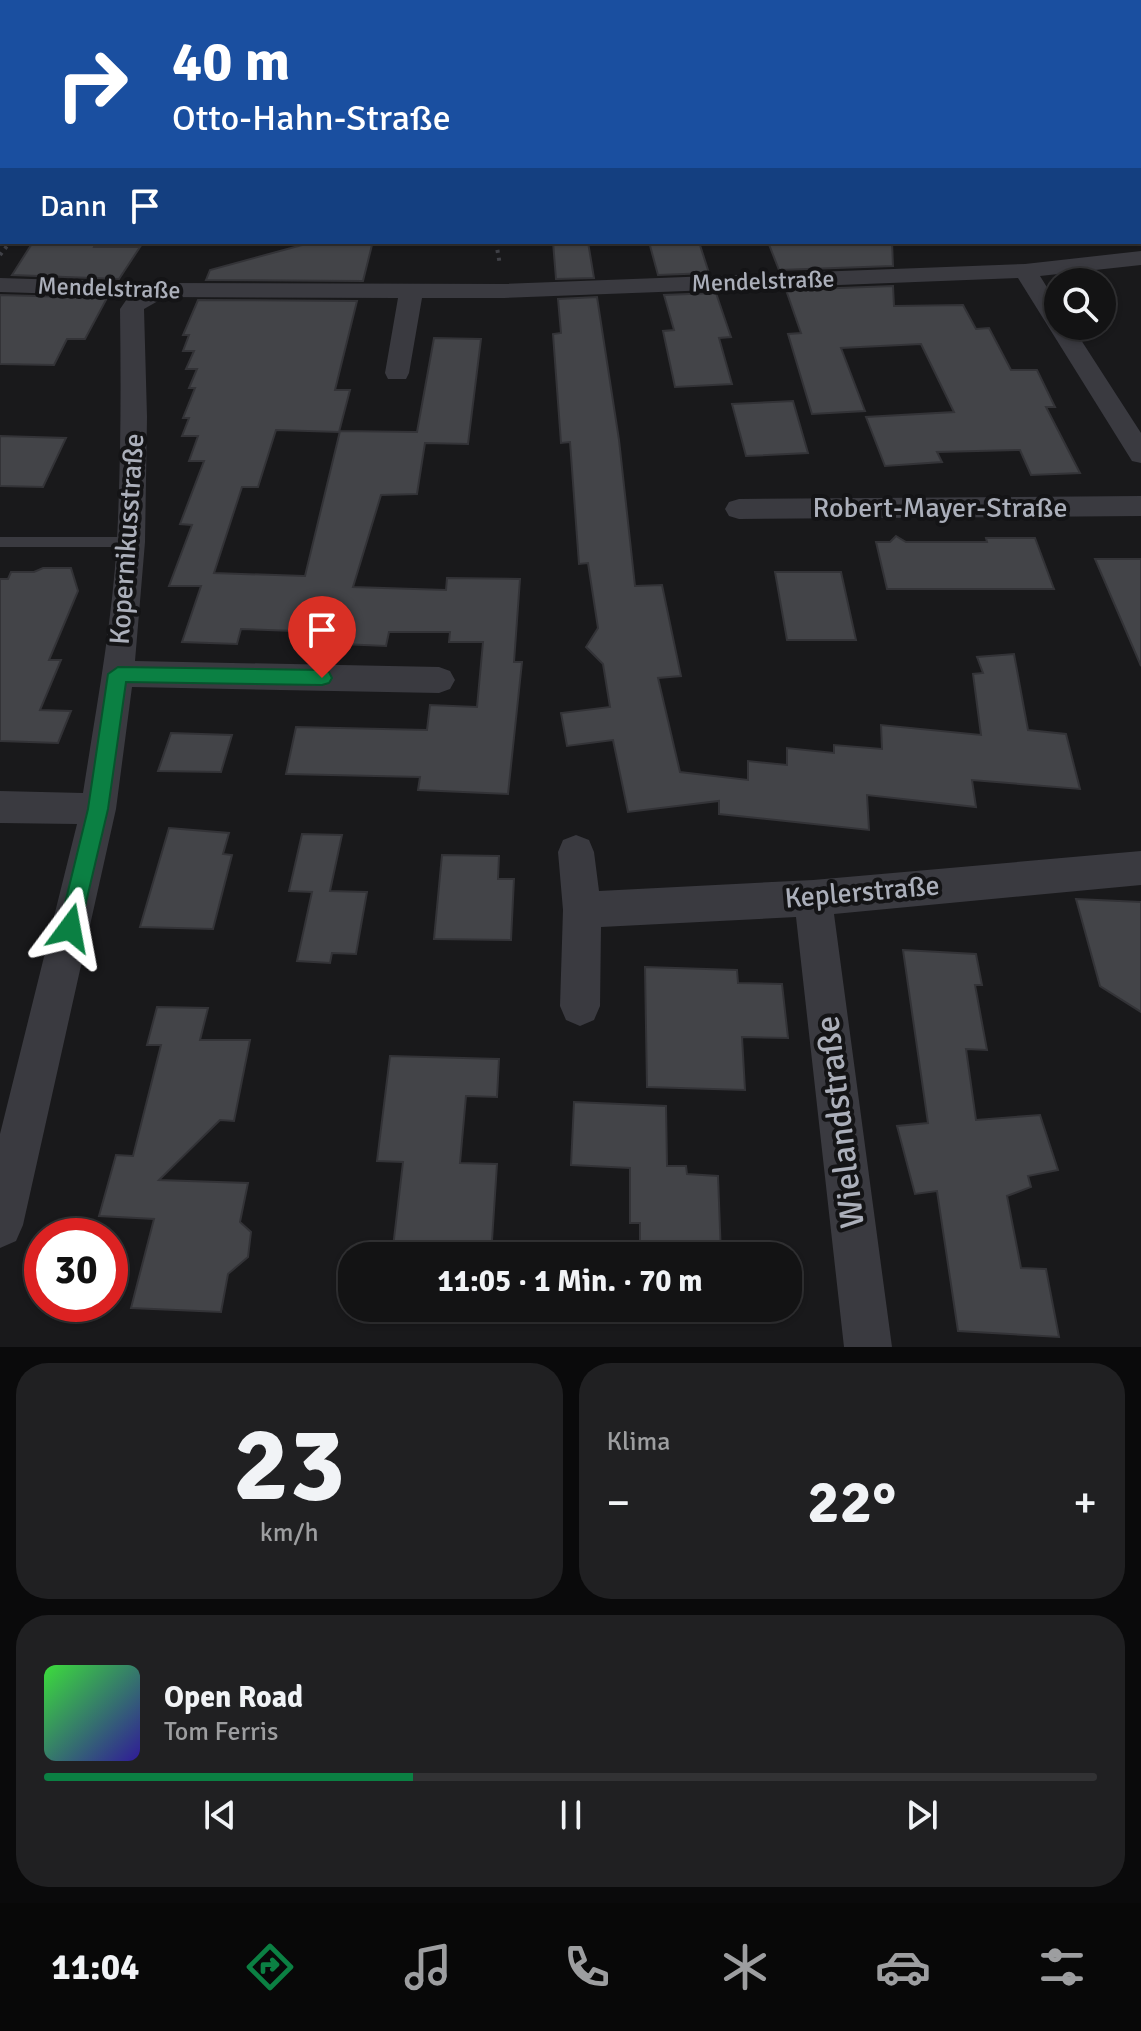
<!DOCTYPE html>
<html lang="de">
<meta charset="utf-8">
<style>
:root{--surface:#131314;--page:#202022;--text:#f1f3f6;--muted:#9d9ea0;--line:#323234;--accent:#0b8043}
body{margin:0;font-family:Signika,sans-serif;background:var(--page);color:var(--text);height:100vh;display:flex;flex-direction:column;font-size:30px;white-space:nowrap}
*{box-sizing:border-box;margin:0}
p{font-size:26px;color:var(--muted)}
.icon{flex:none;width:44px;height:44px;fill:none;stroke:currentColor;stroke-width:2;stroke-linecap:round;stroke-linejoin:round}
.map{position:relative;height:1347px;overflow:hidden}
.details{display:flex;flex-direction:column;gap:16px;padding:16px;background:#0a0a0b;flex:1}
.details>*{flex:none}
.guide{position:absolute;left:0px;top:0px;width:1142px;height:244px;box-shadow:0 2px 6px #0004,0 0 0 2px var(--line);background:#1a4fa0;color:#fff;overflow:hidden}
.buttons{position:absolute;left:1044px;top:268px;display:grid;gap:16px}
.buttons a{display:grid;place-items:center;width:72px;height:72px;border-radius:50%;background:var(--surface);box-shadow:0 2px 6px #0004,0 0 0 2px var(--line);font-size:40px}
.speed{position:absolute;left:24px;top:1218px;display:flex;gap:16px;font-size:40px;font-weight:700;text-align:center}
.speed>*{display:grid;place-content:center;width:104px;height:104px;border-radius:50%;background:var(--surface);box-shadow:0 2px 6px #0004,0 0 0 2px var(--line);line-height:1}
.speed .limit{border:12px solid #d22;background:#fff;color:#111}
.pin{position:absolute;display:grid;place-items:center;width:68px;height:68px;color:#fff;margin:-82px -34px;border-radius:50% 50% 50% 0;rotate:-45deg;box-shadow:0 0 8px #0007}
.pin .icon{rotate:45deg}
.me{position:absolute;width:88px;margin:-44px;rotate:13deg;stroke-linejoin:round;filter:drop-shadow(0 0 6px #0008)}
.turn{display:flex;align-items:center;gap:28px;height:168px;padding:0 40px;font-size:36px}
.turn .icon{width:104px;height:104px;stroke-width:2.5}
.turn b{display:block;font-size:56px;line-height:68px}
.then{display:flex;align-items:center;height:76px;padding:0 40px;background:#0003;gap:16px;font-size:30px}
.big{font-size:60px;font-weight:800;line-height:1.1}
.details .widget{flex:1;display:flex;flex-direction:column;justify-content:center;gap:12px;min-width:0;padding:0 28px;border-radius:32px;background:var(--page)}
.details .dial{align-items:center;gap:0}
.dial b{font-size:104px;line-height:1}
.song{display:flex;align-items:center;gap:24px}
.cover{width:96px;height:96px;border-radius:12px;background:linear-gradient(135deg,hsl(120 70% 55%),hsl(250 70% 35%))}
.played{height:8px;border-radius:4px;background:linear-gradient(90deg,var(--accent) 35%,var(--line) 35%)}
.keys{display:flex;justify-content:space-around;direction:ltr}
.heat{display:flex;justify-content:space-between;align-items:center;font-size:44px;direction:ltr}
.details .tiles{flex:1;display:grid;gap:16px;grid-template-columns:1fr 1fr}
.widget:last-child{grid-column:span 2}
.trip{position:absolute;left:338px;top:1242px;width:464px;height:80px;border-radius:32px;background:var(--surface);box-shadow:0 2px 6px #0004,0 0 0 2px var(--line);font-weight:800;line-height:80px;text-align:center}
.tab-bar{display:flex;height:128px;justify-content:space-around;align-items:center;background:#080808;color:var(--muted)}
.tab-bar .icon{width:56px;height:56px}
.tab-bar .current{color:var(--accent)}
.tab-bar b{font-size:36px;color:var(--text)}
.map>svg:first-child{display:block}
.building{fill:#434448;stroke:#333337;stroke-width:2}
.lines{fill:none;stroke-linecap:round;stroke-linejoin:round}
.path{stroke:#404147;stroke-width:4;stroke-dasharray:3 5;stroke-linecap:butt}
.service{fill:#3a3a40;fill-rule:evenodd}
.minor{fill:#3a3a40;fill-rule:evenodd}
.tertiary{fill:#3a3a40;fill-rule:evenodd}
.route{fill:#0b8043;stroke:#07532c;stroke-width:2}
.labels{text-anchor:middle;dominant-baseline:central;stroke-width:8;stroke-linejoin:round;paint-order:stroke}
.far-street-label{font-size:24px;fill:#abafba;stroke:#141416}
.street-label{font-size:28px;fill:#abafba;stroke:#141416}
.near-street-label{font-size:34px;fill:#abafba;stroke:#141416}
</style>
<div class="map">
<svg width="1141" height="1347" viewBox="0 0 1141 1347">
<rect width="100%" height="100%" fill="#19191b"/>
<!-- building -->
<path class="building" d="M33,242H96L94,247H140L119,279L12,275Z
M313,242L372,245L363,281L206,280L210,270Z
M553,242H588L594,278L556,279Z
M649,242H699L709,273L658,275Z
M768,242H892L893,266L779,270Z
M893,286L894,306L963,305L976,329L989,328L1011,370H1037L1055,407H1046L1080,473L1031,475L1020,450L937,452L942,462L885,466L866,417L954,412L921,344L841,348L865,411L812,414L788,334L801,333L786,290Z
M716,293L731,337L719,338L732,384L675,387L663,331L674,330L664,295Z
M0,295L107,298L85,339H67L54,365L0,364Z
M597,297L619,440L635,586L662,585L681,676L658,678L680,772L748,780V761L787,765V748L834,753V745L882,749L881,725L981,735L973,674L983,673L977,657L1014,654L1028,730L1066,734L1080,789L972,780L976,807L867,795L869,830L719,814V801L628,812L613,740L567,746L561,713L610,707L603,664L586,647L598,628L588,563L579,564L570,442L561,443L553,334L561,333L558,299Z
M198,300L357,301L335,390H350L339,432L276,430L258,487H242L214,573L305,576L340,431L417,432L434,338L481,339L468,444L425,443L417,494L381,495L353,587L446,590L447,578L520,579L514,662H522L508,794L418,790L420,777L286,774L296,727L427,730L430,705L477,707L483,642H449L450,632H389L386,646L319,643L322,632L241,629L237,644L182,642L201,586H169L192,525L180,524L204,461H189L198,436H182L189,418H183L195,388H189L197,369H186L194,351H183L189,335H183Z
M793,401L808,453L746,456L732,404Z
M0,436L66,438L43,487L0,486Z
M896,536L906,542H987L986,538H1035L1054,589H887L876,542H890Z
M1095,559H1141V666Z
M43,568H71L78,591L49,660H61L40,710L71,711L58,743L0,741V579H8L11,572H34Z
M775,572H841L856,640H787Z
M171,733L232,735L221,772L158,771Z
M169,828L229,833L223,854L232,855L213,929L140,927Z
M302,834L342,835L330,891L367,892L356,954L332,953L330,963L297,961L312,892L289,891Z
M442,855L499,856L498,879H514L511,940L434,939Z
M1076,899L1141,902V1012L1100,986Z
M903,950L976,954L982,985H975L987,1050L966,1049L976,1120L1040,1115L1058,1170L1028,1176L1031,1187L1007,1196L1021,1268L1046,1269L1059,1337L958,1331L937,1191L915,1194L897,1126L928,1123Z
M645,967L737,970L738,983L782,984L788,1038L742,1037L745,1090L647,1087Z
M157,1007L208,1008L200,1040H250L234,1121L220,1120L159,1180L248,1183L240,1222L251,1232L248,1257L228,1274L221,1312L131,1308L154,1219L99,1216L116,1155L133,1156L161,1045H147Z
M390,1056L499,1059L497,1097L466,1096L460,1163L497,1164L491,1256H392L403,1162L377,1161Z
M574,1102L666,1106L667,1166H686L687,1174L718,1176L721,1256H640V1223H630V1168L571,1165Z"/>
<g class="lines">
<!-- path -->
<path class="path" d="M496,242L500,265
M0,255L10,242"/>
<!-- service -->
<path class="service" d="M0,537H131L138,542L131,547H0Z"/>
<!-- minor -->
<path class="minor" d="M905,0H922L923,2H906Z
M1056,0H1073L1074,2H1057Z
M1140,62H1141V73H1140Z
M1141,227V240H1140V227Z
M1141,251V265L1040,276L1058,305V326H1072L1141,433V463L1132,461L1018,278L504,298H422L409,373L406,379H388L385,373L398,298L165,297L144,309L147,417L145,542L135,661L439,667L450,671L455,680L450,689L439,693L132,687L116,809L23,1225L16,1241L0,1248V1134L77,824L0,823V791L83,793C96,709 112,625 117,540C121,463 121,386 120,309L129,296L0,292V278L162,283L504,284L1025,264Z
M1141,496V516L739,519L729,516L725,509L729,502L739,499Z
M576,835L589,840L594,852L599,891L813,880L1141,851V885L834,914L892,1347H844L796,917L601,927L600,1006L594,1020L580,1026L566,1020L560,1006L563,910L558,852L563,840Z"/>
<!-- tertiary -->
<path class="tertiary" d="M736,0H759L760,2H737Z
M1140,181H1141V197H1140Z"/>
</g>
<!-- route -->
<path class="route" d="M118,667L322,670L329,672L332,678L329,683L322,685L126,682L108,809L80,928L77,935L70,939L62,935L59,928L88,809L108,674Z"/>
<g class="labels">
<!-- far-street labels -->
<g class="far-street-label">
<text transform="translate(763 281) rotate(-2)">Mendelstraße</text>
<text transform="translate(109 288) rotate(2)">Mendelstraße</text>
</g>
<!-- street labels -->
<g class="street-label">
<text x="940" y="508">Robert-Mayer-Straße</text>
<text transform="translate(127 539) rotate(-86)">Kopernikusstraße</text>
<text transform="translate(862 892) rotate(-5)">Keplerstraße</text>
</g>
<!-- near-street labels -->
<g class="near-street-label">
<text transform="translate(840 1122) rotate(-97)">Wielandstraße</text>
</g>
</g>
</svg>
<div class="buttons">
<a><svg class="icon" aria-label="search" viewBox="0 0 24 24"><circle cx="10" cy="10" r="6"/><path d="M15 15l6 6"/></svg></a>
</div>
<div class="speed"><div class="limit">30</div></div>
<div class="pin" style="left:322px;top:678px;background:#d93025"><svg class="icon" aria-label="arrive" viewBox="0 0 24 24"><path d="M6 21V4h12l-3 4 3 4H6"/></svg></div>
<svg class="me" style="left:70px;top:928px" viewBox="-20 -20 40 40"><path d="M0-17L14 15 0 8-14 15z" fill="#0b8043" stroke="#fff" stroke-width="4"/></svg>
<div class="trip">11:05 · 1 Min. · 70 m</div>
<div class="guide">
<div class="turn"><svg class="icon" aria-label="right" viewBox="0 0 24 24"><path d="M7 20v-9h11M14 6l5 5-5 5"/></svg><div><b>40 m</b>Otto-Hahn-Straße</div></div>
<div class="then">Dann<svg class="icon" aria-label="arrive" viewBox="0 0 24 24"><path d="M6 21V4h12l-3 4 3 4H6"/></svg></div>
</div>
</div>
<section class="details">
<div class="tiles">
<div class="widget dial"><b>23</b><p>km/h</p></div>
<div class="widget"><p>Klima</p>
<div class="heat"><a>−</a><b class="big">22°</b><a>+</a></div>
</div>
<div class="widget">
<div class="song"><i class="cover"></i><div><b>Open Road</b><p>Tom Ferris</p></div></div>
<div class="played"></div>
<div class="keys"><svg class="icon" aria-label="previous" viewBox="0 0 24 24"><path d="M18 5L8 12l10 7zM5 5v14"/></svg><svg class="icon" aria-label="pause" viewBox="0 0 24 24"><path d="M8 5v14M16 5v14"/></svg><svg class="icon" aria-label="next" viewBox="0 0 24 24"><path d="M6 5l10 7-10 7zM19 5v14"/></svg></div>
</div>
</div>
</section>
<nav class="tab-bar">
<b>11:04</b>
<svg class="icon current" aria-label="directions" viewBox="0 0 24 24"><path d="M12 3l9 9-9 9-9-9zM9 14v-3h6M13 9l2 2-2 2"/></svg>
<svg class="icon" aria-label="music" viewBox="0 0 24 24"><path d="M9 18V5l10-2v13"/><circle cx="6" cy="18" r="3"/><circle cx="16" cy="16" r="3"/></svg>
<svg class="icon" aria-label="phone" viewBox="0 0 24 24"><path d="M5 4h4l2 5-3 2q2 4 5 5l2-3 5 2v4C11 20 4 13 5 4z"/></svg>
<svg class="icon" aria-label="climate" viewBox="0 0 24 24"><path d="M12 3v18M4 7l16 10M4 17L20 7"/></svg>
<svg class="icon" aria-label="car" viewBox="0 0 24 24"><path d="M5 17H2v-5l4-1 3-4h7l3 4 3 1v5h-3M9 17h6M6 11h13"/><circle cx="7" cy="17" r="2"/><circle cx="17" cy="17" r="2"/></svg>
<svg class="icon" aria-label="filters" viewBox="0 0 24 24"><path d="M4 7h16M4 17h16"/><circle cx="9" cy="7" r="2"/><circle cx="15" cy="17" r="2"/></svg>
</nav>
